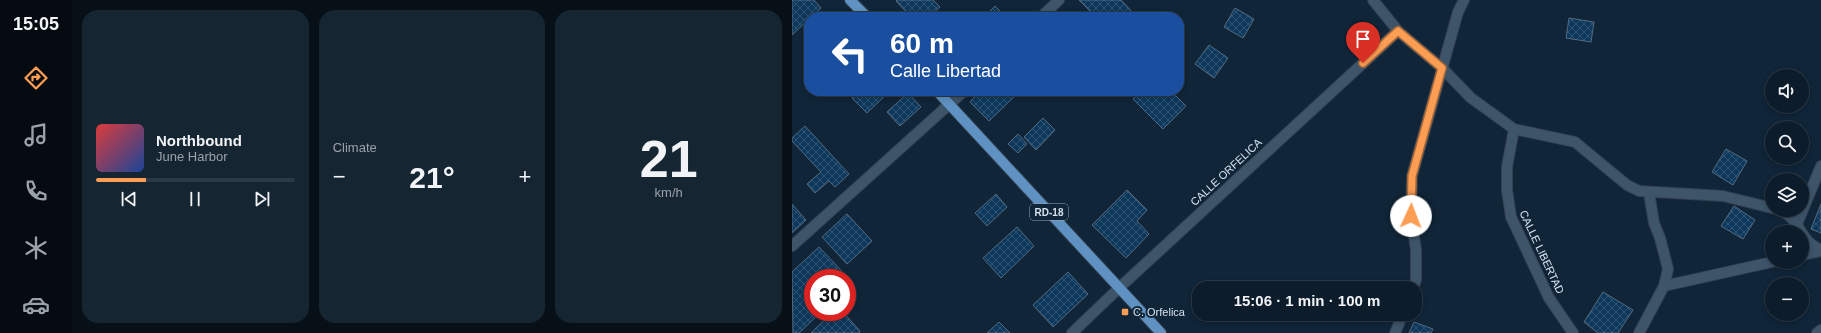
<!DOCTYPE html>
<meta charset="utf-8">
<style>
:root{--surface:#0c1c2a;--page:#152532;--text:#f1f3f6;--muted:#9aa1a8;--line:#2c3a47;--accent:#fc9d54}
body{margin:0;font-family:Arial,sans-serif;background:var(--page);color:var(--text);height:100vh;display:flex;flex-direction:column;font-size:15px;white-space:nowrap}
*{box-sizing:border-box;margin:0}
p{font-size:13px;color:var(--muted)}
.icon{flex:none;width:22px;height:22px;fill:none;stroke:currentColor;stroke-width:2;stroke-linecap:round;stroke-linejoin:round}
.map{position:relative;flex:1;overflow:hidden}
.details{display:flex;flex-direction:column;gap:10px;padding:10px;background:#070f17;width:720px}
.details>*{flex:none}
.banner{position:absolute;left:12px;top:12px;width:380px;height:84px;border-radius:16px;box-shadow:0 2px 6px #0003,0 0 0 1px var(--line);background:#1a4fa0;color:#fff;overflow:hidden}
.controls{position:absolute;left:973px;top:69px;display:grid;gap:8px}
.controls a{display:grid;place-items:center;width:44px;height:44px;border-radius:50%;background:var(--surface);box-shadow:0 2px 6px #0003,0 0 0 1px var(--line);font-size:20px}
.speed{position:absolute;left:12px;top:269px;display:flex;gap:8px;font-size:20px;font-weight:700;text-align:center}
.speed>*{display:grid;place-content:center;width:52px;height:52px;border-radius:50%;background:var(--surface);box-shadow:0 2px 6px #0003,0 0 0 1px var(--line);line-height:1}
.speed .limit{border:6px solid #d22;background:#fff;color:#111}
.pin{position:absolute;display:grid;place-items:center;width:34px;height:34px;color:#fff;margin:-41px -17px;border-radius:50% 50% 50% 0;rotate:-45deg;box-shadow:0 0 4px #0007}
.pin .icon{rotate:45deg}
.me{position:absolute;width:44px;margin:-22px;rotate:2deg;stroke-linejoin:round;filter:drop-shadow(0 0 3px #0008)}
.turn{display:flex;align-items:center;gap:14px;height:84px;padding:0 20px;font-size:18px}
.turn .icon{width:52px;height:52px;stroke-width:2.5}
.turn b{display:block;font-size:28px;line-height:34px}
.big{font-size:30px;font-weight:800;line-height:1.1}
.details .widget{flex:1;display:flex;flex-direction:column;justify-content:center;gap:6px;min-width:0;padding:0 14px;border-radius:16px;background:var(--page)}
.details .dial{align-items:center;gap:0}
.dial b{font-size:52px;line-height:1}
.song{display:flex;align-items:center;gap:12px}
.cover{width:48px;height:48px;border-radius:6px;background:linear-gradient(135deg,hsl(0 70% 55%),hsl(220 70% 35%))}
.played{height:4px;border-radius:2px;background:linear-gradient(90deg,var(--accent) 25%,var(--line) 25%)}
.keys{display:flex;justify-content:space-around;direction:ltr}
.heat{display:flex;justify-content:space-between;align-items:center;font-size:22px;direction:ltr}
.details .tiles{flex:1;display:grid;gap:10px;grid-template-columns:repeat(3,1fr)}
.trip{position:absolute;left:400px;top:281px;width:230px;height:40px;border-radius:16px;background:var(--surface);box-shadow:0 2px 6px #0003,0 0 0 1px var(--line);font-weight:800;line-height:40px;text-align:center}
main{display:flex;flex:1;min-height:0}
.dock{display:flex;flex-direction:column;width:72px;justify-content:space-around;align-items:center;background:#050b11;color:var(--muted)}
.dock .icon{width:28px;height:28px}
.dock .selected{color:var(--accent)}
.dock b{font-size:18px;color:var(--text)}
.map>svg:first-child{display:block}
.building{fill:url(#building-cross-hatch);stroke:#536a80}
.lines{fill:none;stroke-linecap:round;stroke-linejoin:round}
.street-casing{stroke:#334050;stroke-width:12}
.primary-casing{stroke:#334050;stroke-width:12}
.street{stroke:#3d5469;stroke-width:10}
.primary{stroke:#5f92c2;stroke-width:10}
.route-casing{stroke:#a46637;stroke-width:10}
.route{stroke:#fc9d54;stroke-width:7}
.poi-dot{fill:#fc9d54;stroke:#102538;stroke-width:1.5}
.labels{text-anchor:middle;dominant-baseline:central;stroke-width:4;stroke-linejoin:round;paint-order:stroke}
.shield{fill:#102538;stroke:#99a8b7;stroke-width:1}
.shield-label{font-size:10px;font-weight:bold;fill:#d4e0ed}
.street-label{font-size:11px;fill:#d4e0ed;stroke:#102538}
.poi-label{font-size:11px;fill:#d4e0ed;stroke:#102538;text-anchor:start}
</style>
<main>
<nav class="dock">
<b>15:05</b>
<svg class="icon selected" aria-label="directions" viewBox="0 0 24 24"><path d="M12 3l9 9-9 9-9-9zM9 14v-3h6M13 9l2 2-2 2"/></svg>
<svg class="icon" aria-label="music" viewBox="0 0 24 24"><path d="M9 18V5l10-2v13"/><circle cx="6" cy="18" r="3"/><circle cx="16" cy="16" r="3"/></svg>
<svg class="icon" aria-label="phone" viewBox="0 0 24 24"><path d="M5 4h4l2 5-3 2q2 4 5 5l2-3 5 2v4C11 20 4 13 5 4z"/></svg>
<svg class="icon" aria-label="climate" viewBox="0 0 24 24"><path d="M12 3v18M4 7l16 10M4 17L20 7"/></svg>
<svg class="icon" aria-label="car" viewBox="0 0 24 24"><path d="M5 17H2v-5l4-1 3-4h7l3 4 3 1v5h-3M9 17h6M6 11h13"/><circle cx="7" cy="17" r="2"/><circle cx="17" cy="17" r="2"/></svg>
</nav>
<section class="details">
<div class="tiles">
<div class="widget">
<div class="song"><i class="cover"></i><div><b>Northbound</b><p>June Harbor</p></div></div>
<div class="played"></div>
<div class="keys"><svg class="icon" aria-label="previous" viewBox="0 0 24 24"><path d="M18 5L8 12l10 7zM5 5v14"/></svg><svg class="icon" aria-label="pause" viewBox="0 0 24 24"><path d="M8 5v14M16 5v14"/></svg><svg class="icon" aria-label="next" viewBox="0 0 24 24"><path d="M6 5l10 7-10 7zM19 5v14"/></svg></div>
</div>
<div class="widget"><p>Climate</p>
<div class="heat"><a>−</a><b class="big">21°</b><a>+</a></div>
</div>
<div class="widget dial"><b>21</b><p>km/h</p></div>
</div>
</section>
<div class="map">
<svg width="1029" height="333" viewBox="0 0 1029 333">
<defs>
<pattern id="building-cross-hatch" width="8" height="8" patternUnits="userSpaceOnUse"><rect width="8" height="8" fill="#0d385c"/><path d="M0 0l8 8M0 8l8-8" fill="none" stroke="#2f5474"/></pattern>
</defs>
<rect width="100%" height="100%" fill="#102538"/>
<!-- building -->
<path class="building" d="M0,0H22L29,8L19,17H17V19L0,35Z
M105,0H141L148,7L137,17H119L104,1Z
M287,0H329L343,15L341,17H304Z
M203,6L214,17H198L195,14Z
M443,8L462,19L451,38L432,27Z
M777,18L802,22L799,42L774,38Z
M417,45L436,58L422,78L403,64Z
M67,91H98L75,113L60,98Z
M188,91H228L197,121L178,102Z
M349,91H379L394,106L371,129L341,99Z
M116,93L129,107L108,126L95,112Z
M251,118L263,130L244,150L232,137Z
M13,126L57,174L43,187L37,181L23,193L15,184L29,172L0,141V138Z
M226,134L235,144L226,153L216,144Z
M934,149L955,161L941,185L920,172Z
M335,190L355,210L345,221L357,234L334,258L300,225Z
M204,194L215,207L195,226L183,213Z
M0,204L14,220L0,233Z
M1029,204V233L1019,229Z
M942,206L963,220L951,239L929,226Z
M55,214L80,241L55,264L30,237Z
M225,227L242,246L209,278L191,258Z
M27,247L61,283L55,288V278H21V312H29L7,333H1L0,272Z
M276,272L296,294L261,327L241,305Z
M811,292L841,310L826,333H806L792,322Z
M41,312H51L68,331L67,333H19Z
M207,322L218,333H195Z
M622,322L641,329L639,333H617Z"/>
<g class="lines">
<!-- street casing -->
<g class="street-casing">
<path id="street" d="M581,0L606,31L650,68L679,98L722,129L715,167V190L719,217L757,298L781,333
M249,17L267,0
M722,129L783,142L835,185L847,191L931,196L980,208
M986,210C1005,216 1006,232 1018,243C1021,246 1026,248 1029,250
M1005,224L1029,166
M0,246L172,91
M1010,255L1029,251
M872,286L980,262
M621,288L624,280V250L619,216L620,176L666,12L672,0
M280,333L327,288L606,31
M603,333L611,314
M847,333L872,286L876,269L868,238L862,223L857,193
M1025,333L1029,330"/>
</g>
<!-- primary casing -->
<g class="primary-casing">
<path id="primary" d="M58,0L75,17
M145,91L369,333"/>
</g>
<!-- street -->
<use href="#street" class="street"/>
<!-- primary -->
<use href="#primary" class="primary"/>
</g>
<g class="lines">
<!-- route casing -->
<g class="route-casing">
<path id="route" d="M571,63L606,31L650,68L620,176L619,216"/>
</g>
<!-- route -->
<use href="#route" class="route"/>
</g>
<!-- markers -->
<rect class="poi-dot" x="329" y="308" width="8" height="8" rx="2"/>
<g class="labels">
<!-- shield labels -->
<rect class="shield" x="238" y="204" width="38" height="16" rx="3"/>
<g class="shield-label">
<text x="257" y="212">RD-18</text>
</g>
<!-- street labels -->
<g class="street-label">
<text transform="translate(434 172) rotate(-43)">CALLE ORFELICA</text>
<text transform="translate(750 252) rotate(65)">CALLE LIBERTAD</text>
</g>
<!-- poi labels -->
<g class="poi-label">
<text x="341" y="312">C. Orfelica</text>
</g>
</g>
</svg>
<div class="controls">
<a><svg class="icon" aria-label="sound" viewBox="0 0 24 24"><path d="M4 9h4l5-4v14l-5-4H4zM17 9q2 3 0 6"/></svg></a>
<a><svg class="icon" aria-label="search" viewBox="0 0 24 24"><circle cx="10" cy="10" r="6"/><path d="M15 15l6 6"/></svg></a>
<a><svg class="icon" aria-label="layers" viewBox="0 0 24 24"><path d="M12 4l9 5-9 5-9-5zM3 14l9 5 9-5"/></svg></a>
<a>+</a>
<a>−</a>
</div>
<div class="speed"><div class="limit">30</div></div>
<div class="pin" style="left:571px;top:63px;background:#d93025"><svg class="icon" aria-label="arrive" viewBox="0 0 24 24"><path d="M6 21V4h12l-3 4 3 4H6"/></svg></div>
<svg class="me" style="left:619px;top:216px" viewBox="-20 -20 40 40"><circle r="19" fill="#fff"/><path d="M0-13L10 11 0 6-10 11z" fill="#fc9d54"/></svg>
<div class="trip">15:06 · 1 min · 100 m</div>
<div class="banner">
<div class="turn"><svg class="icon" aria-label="left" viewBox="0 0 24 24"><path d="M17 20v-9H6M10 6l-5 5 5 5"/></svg><div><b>60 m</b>Calle Libertad</div></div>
</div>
</div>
</main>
